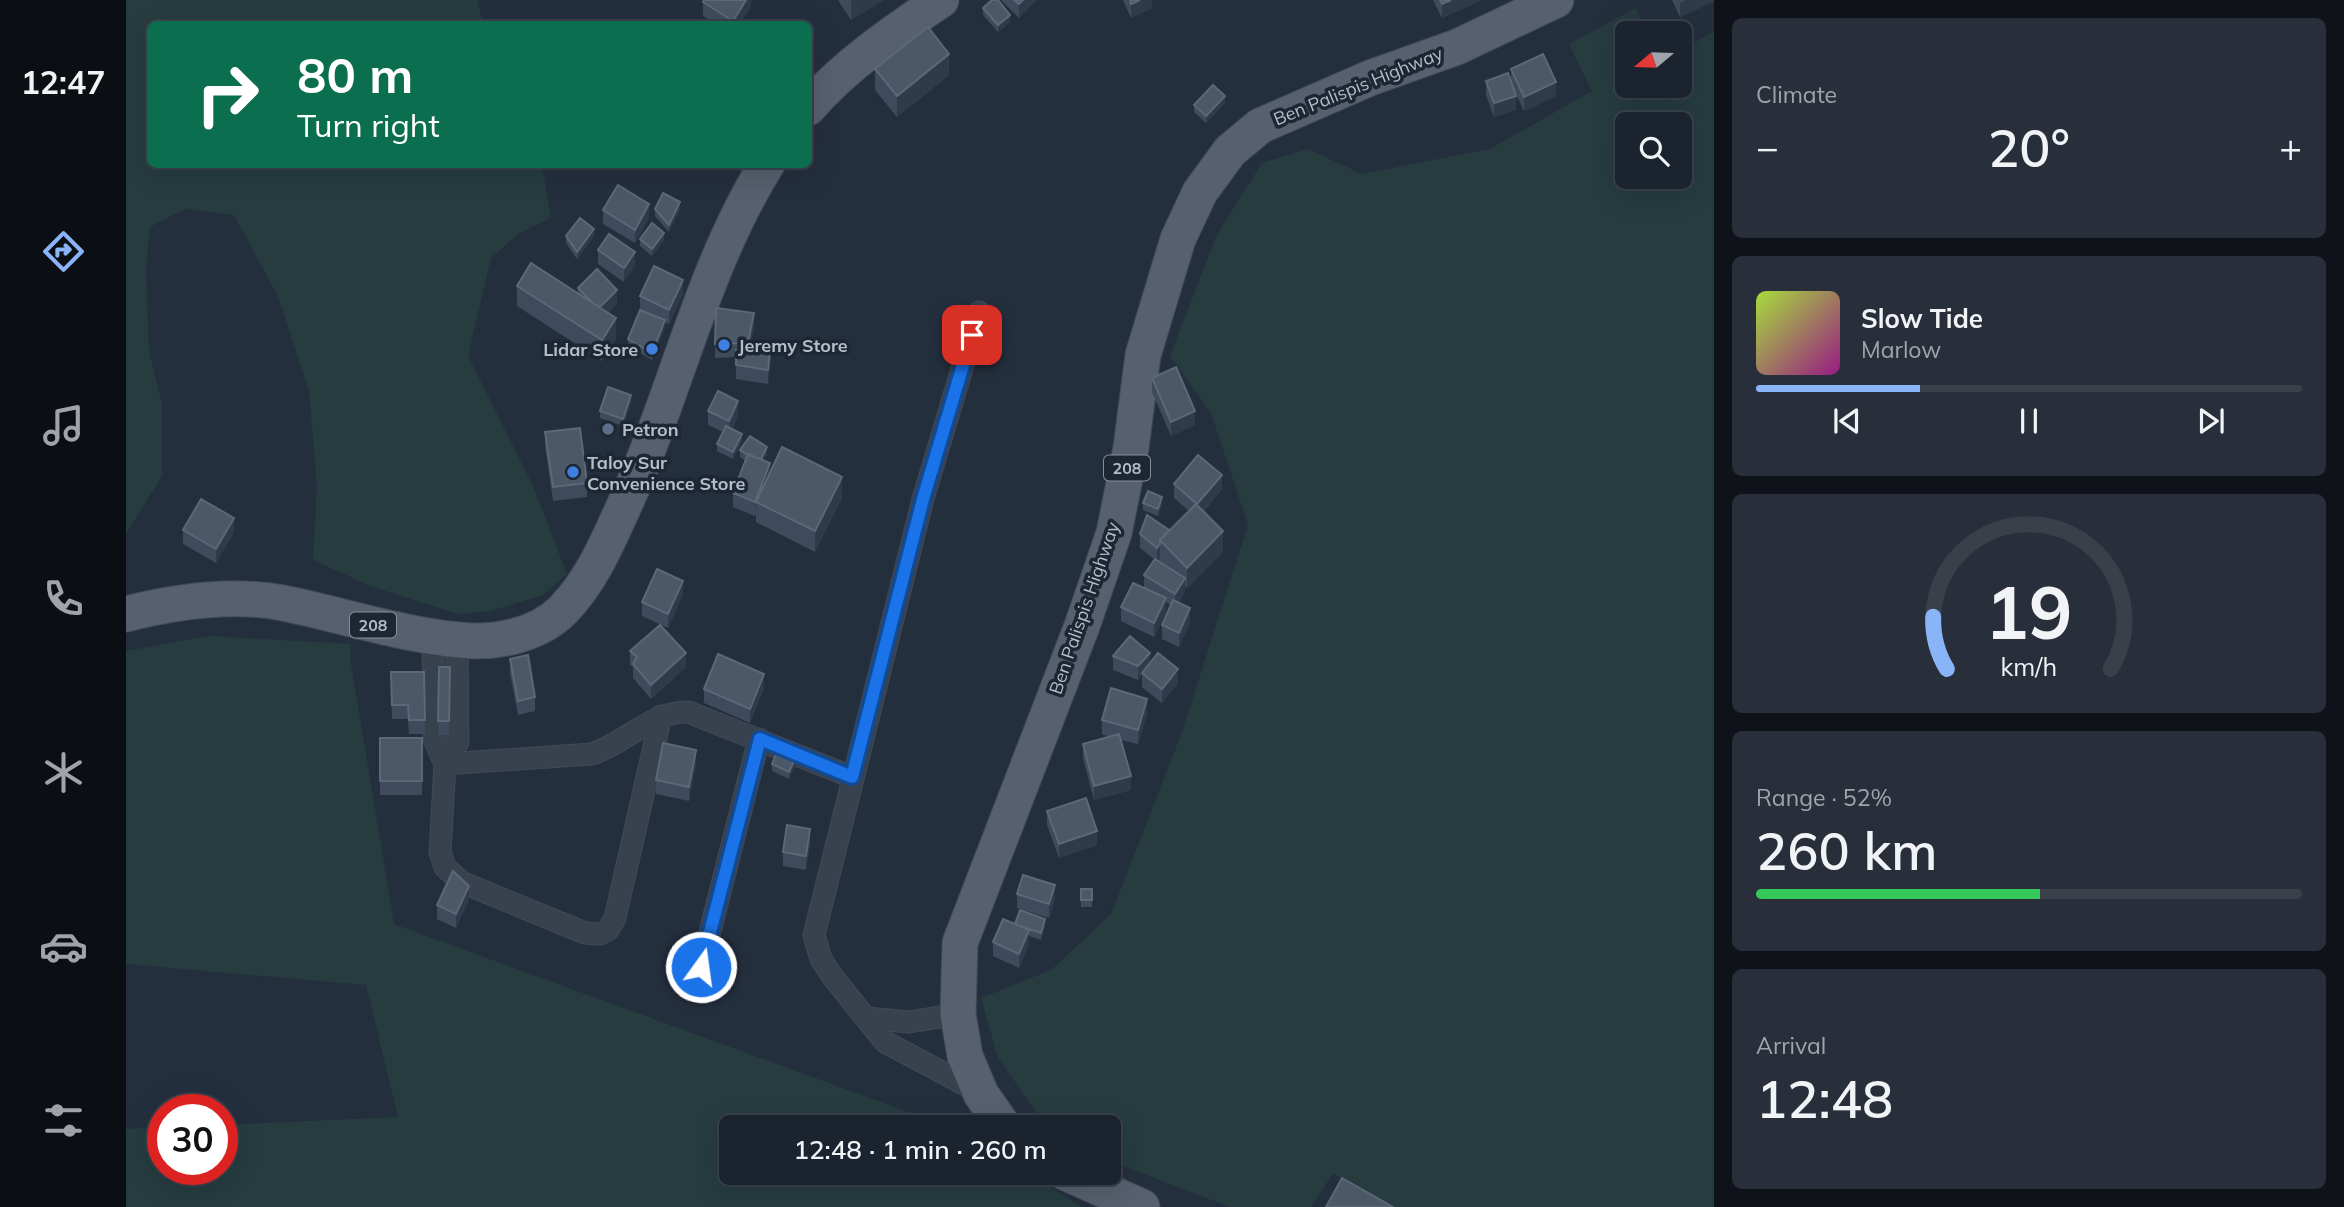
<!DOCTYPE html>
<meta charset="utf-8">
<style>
:root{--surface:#1b232e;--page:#282f3a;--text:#f1f3f6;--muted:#a0a4aa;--line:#39404a;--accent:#8ab4f8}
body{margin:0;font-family:Mulish,sans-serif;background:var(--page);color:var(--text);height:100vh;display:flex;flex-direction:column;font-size:26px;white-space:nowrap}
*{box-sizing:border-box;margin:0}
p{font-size:23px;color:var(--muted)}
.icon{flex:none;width:38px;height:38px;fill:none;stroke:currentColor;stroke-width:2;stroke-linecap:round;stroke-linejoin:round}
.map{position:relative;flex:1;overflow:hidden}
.sheet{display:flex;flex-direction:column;gap:18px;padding:18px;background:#0f1319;width:630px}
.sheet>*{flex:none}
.banner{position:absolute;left:21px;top:21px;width:665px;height:147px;border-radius:10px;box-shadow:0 7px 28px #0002,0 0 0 2px var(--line);background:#0b6e4f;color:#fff;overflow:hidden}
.needle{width:46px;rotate:251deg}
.controls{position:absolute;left:1489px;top:21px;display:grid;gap:14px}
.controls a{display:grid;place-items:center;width:77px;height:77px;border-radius:10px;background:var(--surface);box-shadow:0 7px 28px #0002,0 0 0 2px var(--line);font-size:35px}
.speed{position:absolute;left:21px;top:1094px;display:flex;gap:14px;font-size:35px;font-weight:700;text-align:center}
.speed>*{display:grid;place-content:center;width:91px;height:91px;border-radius:50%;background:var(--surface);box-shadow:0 7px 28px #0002,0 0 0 2px var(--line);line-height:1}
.speed .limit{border:10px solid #d22;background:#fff;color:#111}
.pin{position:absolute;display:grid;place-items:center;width:60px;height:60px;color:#fff;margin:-30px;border-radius:14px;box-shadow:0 4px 10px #0006}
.me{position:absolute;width:77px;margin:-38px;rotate:14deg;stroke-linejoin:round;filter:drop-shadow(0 0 5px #0008)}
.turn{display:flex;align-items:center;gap:24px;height:147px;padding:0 35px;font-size:32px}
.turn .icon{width:91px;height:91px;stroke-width:2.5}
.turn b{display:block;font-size:49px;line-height:60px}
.big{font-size:52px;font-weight:600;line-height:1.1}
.sheet .card{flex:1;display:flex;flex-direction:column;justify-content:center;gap:10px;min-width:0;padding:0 24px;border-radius:10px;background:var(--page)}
.sheet .dial{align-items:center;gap:0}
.dial svg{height:182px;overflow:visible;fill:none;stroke:var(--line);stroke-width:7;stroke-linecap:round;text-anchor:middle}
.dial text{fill:var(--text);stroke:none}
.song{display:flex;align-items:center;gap:21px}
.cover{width:84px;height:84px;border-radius:10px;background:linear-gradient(135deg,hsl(80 70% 55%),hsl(310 70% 35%))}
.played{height:7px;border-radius:4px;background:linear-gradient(90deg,var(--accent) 30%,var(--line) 30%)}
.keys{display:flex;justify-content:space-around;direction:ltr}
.heat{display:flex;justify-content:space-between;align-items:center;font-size:38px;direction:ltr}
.charge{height:10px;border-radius:5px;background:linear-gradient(90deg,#34c759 52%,var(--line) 0)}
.trip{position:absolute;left:593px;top:1115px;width:402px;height:70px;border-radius:10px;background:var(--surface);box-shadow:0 7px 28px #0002,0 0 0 2px var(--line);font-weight:600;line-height:70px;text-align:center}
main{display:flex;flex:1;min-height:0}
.dock{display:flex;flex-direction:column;width:126px;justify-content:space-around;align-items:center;background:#0b0e12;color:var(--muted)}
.dock .icon{width:49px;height:49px}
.dock .current{color:var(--accent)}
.dock b{font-size:32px;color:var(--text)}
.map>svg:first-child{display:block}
.green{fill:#263c3f;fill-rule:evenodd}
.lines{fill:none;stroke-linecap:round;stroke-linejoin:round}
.street-casing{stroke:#414a57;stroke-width:23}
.primary-casing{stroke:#414a57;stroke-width:37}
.street{stroke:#38414e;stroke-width:21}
.primary{stroke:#56606e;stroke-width:35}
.wall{fill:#3f4b5c}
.shaded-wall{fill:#2f3b4b}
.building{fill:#4b5868;stroke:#5c6777;stroke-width:2}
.route-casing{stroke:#114b97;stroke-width:18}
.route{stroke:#1a73e8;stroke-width:12}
.shop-dot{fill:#3f7fe0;stroke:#1d2633;stroke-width:2.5}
.service-dot{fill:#5c6f8a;stroke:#1d2633;stroke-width:2.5}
.labels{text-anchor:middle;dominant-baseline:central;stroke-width:7;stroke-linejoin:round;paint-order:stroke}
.shield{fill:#1d2633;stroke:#878f9c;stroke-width:2}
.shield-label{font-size:16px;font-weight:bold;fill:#b4bcc9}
.street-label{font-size:18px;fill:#b4bcc9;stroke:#1d2633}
.poi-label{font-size:18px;font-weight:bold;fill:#b4bcc9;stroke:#1d2633;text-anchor:start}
</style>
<main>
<nav class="dock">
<b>12:47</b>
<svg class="icon current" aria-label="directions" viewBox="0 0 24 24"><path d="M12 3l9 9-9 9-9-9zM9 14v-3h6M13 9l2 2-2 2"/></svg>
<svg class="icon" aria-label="music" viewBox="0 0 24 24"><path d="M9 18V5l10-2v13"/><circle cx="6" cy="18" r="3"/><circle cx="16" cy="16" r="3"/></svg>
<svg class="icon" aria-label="phone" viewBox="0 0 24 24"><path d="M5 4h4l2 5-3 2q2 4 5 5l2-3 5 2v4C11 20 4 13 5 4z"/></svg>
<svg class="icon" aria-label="climate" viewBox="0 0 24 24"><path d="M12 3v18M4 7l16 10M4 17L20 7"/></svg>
<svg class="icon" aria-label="car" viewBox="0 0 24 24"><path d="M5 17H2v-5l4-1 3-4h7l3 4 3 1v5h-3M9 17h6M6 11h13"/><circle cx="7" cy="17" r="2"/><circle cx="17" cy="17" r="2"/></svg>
<svg class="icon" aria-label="filters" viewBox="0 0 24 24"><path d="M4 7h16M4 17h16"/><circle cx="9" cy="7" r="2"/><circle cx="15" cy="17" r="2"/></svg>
</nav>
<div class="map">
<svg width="1588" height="1207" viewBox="0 0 1588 1207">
<rect width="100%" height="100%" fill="#242f3e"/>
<!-- green -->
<path class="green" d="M0,0H351L357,24H24V164L416,165L425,218L392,234L365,258L342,356L407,486L441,574L417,595L364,611L332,614L244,586L187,560L191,485L183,391L152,296L108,215L59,209L24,227L20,270L23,351L36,404V476L0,534Z
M1510,8L1522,33H1502V86H1554V51L1588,31V1207H1265L1207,1173L1185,1207H1104L984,1161V1127H928L914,1117L872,1058L855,998L925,970L985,914L1055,735L1122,525L1085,413L1044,356L1091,234L1136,163L1182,149L1236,174L1364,149L1466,91L1443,44ZM1502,124H1554V177H1502Z
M83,636L225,644L224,658L268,924L823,1127H606V1172L903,1173L956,1207H0V1129L37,1127V1169H96V1125L272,1117L240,985L0,964V651Z"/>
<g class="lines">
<!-- street casing -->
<g class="street-casing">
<path id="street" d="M853,312L797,499L688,935L695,959L706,976L759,1042L855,1093
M307,636L308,739L319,764L314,852L319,867L335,882L459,933L474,934L482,930L489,918L535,716
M318,760L332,742L331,640
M319,764L466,754C499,743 527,711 562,712L726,777
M575,967L633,739
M740,1018L783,1022L832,1014"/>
</g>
<!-- primary casing -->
<g class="primary-casing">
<path id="primary" d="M682,108C718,66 769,31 815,0
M0,614C51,601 105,593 157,603C216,615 273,634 333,640C368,644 411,636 437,610C466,580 481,543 498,506C550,394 575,270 641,164
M878,1127L855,1094L839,1056L832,1014L834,943L956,626L988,533L1005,448L1017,355L1052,239L1074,192L1104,151L1134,126L1244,78L1331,47L1430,0
M938,1172L1016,1207"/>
</g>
<!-- street -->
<use href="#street" class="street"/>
<!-- primary -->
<use href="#primary" class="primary"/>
</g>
<!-- wall -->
<path class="wall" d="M625,0V6L614,24H591L577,16V2Z
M712,0H757L725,20Z
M876,0H910L893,18L876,1Z
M997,0H1026V8L1005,18Z
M1307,0H1356L1316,18Z
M1546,0H1588V1L1554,17Z
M857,8L884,22L872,32L857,15Z
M749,69L823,75L771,117L749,90Z
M1385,69L1430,96L1398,111L1386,86L1390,110L1368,117L1360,95V81L1385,82Z
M1099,103L1080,123L1068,112V105Z
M529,209H554L543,232L529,216Z
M477,210L523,218L509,243L477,224Z
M440,236H468L451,259L440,243Z
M514,239L538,240L526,256L514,246Z
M472,250L509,266L498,282L472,264Z
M391,286L452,293V288L491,304L482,313L490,339L476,361L391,306Z
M557,294L543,324L539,322V327L526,360L502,346V339L514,310V296Z
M590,308L628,327L623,351L645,355L642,384L610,379V357L589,358Z
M1026,378L1069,425L1045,436L1026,392Z
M505,402L497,426L474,418V411Z
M582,411L612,415L606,429L616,441L607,459L591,451V444L597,432L582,425Z
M419,432L461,483V497L427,501L419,446Z
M614,450L641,454L638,460L644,473L716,498L689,552L630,522V513L629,516L607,507V493L620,461L614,457Z
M1048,484L1096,489L1078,511L1097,552L1061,588L1059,586V592L1052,603L1064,622L1053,647L1036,639V625L1044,605L1040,602V612L1028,637L995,621V607L1018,588V575L1028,559L1014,548V534L1043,530L1063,511L1048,498Z
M1017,503L1036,504L1032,516L1017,510Z
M57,530L108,532L90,563L57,544Z
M557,595L542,628L516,616V602Z
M504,651L560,667L525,699L507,678V667L504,665Z
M987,656L1024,664L1052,683L1036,703L1016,687V675L1012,680L987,670Z
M384,659L409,697V711L392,715L384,673Z
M313,667H324L323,735H312Z
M265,672H298L299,734H283L282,719H266Z
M638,688L624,723L578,703V689Z
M1021,713L1012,744L995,740L1005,790L968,800L957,758V744L984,737L976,734V720Z
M254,738H296V795H254Z
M570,764L563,801L530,794V780Z
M646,764L669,766L663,779L646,771Z
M921,811L971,845L933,858L921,825Z
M684,843L680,870L657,866V852Z
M955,889H966V907H955Z
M891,894L929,899L923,918L891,908Z
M343,900L330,928L311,919V905Z
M889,924L919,926L915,940L903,936V944L893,968L867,956V942Z"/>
<!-- shaded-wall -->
<path class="shaded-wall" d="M620,0H625V6L614,24H607V21Z
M725,0H757L725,20Z
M897,0H910L893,18V4Z
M1014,0H1026V8L1005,18V4Z
M1325,0H1356L1316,18V4Z
M1560,0H1588V1L1554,17V3Z
M884,15V22L872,32V25Z
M823,54V75L771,117V96Z
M1430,82V96L1398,111V97Z
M1099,96V103L1080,123V116Z
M1390,96V110L1368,117V103Z
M554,202V209L543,232V225Z
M523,204V218L509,243V230Z
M468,229V236L451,259V252Z
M538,233V240L526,256V249Z
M509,252V266L498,282V268Z
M557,280V294L543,324V310Z
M491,290V304L473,322V308Z
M628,313V327L622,357V343Z
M490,318V339L476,361V340Z
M539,320V327L526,360V353Z
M645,341V355L642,384V370Z
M505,395V402L497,426V419Z
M612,401V415L603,435V421Z
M1069,411V425L1045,436V422Z
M616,434V441L607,459V452Z
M641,447V454L633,470V463Z
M644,463V477L630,502L629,516V502Z
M1096,475V489L1071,518V504Z
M716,477V498L689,552V531Z
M1036,497V504L1032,516V509Z
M108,518V532L90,563V549Z
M1097,531V552L1061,588V568Z
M1034,544V558L1031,562V548Z
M1059,578V592L1049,608V594Z
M557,581V595L542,628V614Z
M1040,598V612L1028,637V623Z
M1064,608V622L1053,647V633Z
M560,653V667L525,699V685Z
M1024,653V666L1012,680V666Z
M1052,669V683L1036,703V689Z
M638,674V688L624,723V709Z
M1021,699V713L1012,744V730Z
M570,750V764L563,801V787Z
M669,759V766L663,779V772Z
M1005,776V790L968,800V786Z
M684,829V843L680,870V856Z
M971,831V845L933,858V844Z
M929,885V899L923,918V904Z
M343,886V900L330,928V914Z
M919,919V926L915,940V933Z
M903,930V944L893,968V954Z"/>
<!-- building -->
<path class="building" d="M578,0H620L607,21L577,2Z
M866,0H872L884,15L872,25L857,8Z
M888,0H897L893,4Z
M1004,0H1014L1005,4Z
M1314,0H1325L1316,4Z
M802,27L823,54L771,96L749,69Z
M1417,54L1430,82L1398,97L1385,69Z
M1382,73L1390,96L1368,103L1360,81Z
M1087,85L1099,96L1080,116L1068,105Z
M492,185L523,204L509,230L477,210Z
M537,193L554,202L543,225L529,209Z
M454,218L468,229L451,252L440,236Z
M526,223L538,233L526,249L514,239Z
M483,234L509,252L498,268L472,250Z
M405,263L490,318L476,340L391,286Z
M528,266L557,280L543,310L514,296Z
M471,269L491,290L474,307L468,304L452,288Z
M590,308L628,313L622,343L589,344Z
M514,310L539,320L526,353L502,339Z
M629,341H645L642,370L610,365V350L627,351Z
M1050,367L1069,411L1045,422L1026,378Z
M482,387L505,395L497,419L474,411Z
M592,391L612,401L603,421L582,411Z
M600,426L616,434L607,452L591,444Z
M454,428L461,483L427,487L419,432Z
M624,436L641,447L635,459L622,455L614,450Z
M656,447L716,477L689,531L630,502Z
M622,454L644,463L629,502L607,493Z
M1072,455L1096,475L1071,504L1048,484Z
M1022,491L1036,497L1032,509L1017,503Z
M75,499L108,518L90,549L57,530Z
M1070,504L1097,531L1061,568L1034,540Z
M1021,515L1043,530L1034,540V544L1031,548L1014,534Z
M1029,559L1059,578L1049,594L1018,575Z
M531,569L557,581L542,614L516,602Z
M1007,583L1040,598L1028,623L995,607Z
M1047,600L1064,608L1053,633L1036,625Z
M534,625L560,653L525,685L507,664L511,657L504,651Z
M1004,636L1024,653L1012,666L987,656Z
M1032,653L1052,669L1036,689L1016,673Z
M592,654L638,674L624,709L578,689Z
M402,655L409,697L392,701L384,659Z
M313,667H324L323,721H312Z
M265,672H298L299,720H283L282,705H266Z
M985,688L1021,699L1012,730L976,720Z
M993,734L1005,776L968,786L957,744Z
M254,738H296V781H254Z
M537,743L570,750L563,787L530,780Z
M651,752L669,759L663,772L646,764Z
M960,798L971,831L933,844L921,811Z
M661,825L684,829L680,856L657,852Z
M327,871L343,886L330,914L311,905Z
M897,875L929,885L923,904L891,894Z
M955,889H966V900H955Z
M894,910L919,919L915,933L889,924Z
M877,919L903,930L893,954L867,942Z
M1216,1178L1267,1207H1200Z"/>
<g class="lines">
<!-- route casing -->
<g class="route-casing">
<path id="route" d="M575,967L634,739L726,777L797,499L846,335"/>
</g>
<!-- route -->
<use href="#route" class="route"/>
</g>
<!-- markers -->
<g class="shop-dot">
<circle cx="598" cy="345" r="7"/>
<circle cx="526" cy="349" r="7"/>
<circle cx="447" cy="472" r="7"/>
</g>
<circle class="service-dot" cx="482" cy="429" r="7"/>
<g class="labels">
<!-- shield labels -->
<g class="shield">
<rect x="978" y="455.5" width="46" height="25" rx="5"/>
<rect x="224" y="612.5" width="46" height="25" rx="5"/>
</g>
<g class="shield-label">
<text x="1001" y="468">208</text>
<text x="247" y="625">208</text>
</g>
<!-- street labels -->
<g class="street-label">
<text transform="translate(1232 86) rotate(-22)">Ben Palispis Highway</text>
<text transform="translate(958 608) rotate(-71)">Ben Palispis Highway</text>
</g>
<!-- poi labels -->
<g class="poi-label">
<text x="612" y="345">Jeremy Store</text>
<text x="512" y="349" text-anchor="end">Lidar Store</text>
<text x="496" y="429">Petron</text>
<text x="461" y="462">Taloy Sur<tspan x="461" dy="21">Convenience Store</tspan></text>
</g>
</g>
</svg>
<div class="controls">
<a><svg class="needle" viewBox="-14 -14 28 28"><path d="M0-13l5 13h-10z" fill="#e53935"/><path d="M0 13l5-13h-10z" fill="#a0a4aa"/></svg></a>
<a><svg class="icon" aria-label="search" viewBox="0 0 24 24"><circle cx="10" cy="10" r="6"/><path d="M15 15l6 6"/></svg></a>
</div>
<div class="speed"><div class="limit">30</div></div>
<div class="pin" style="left:846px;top:335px;background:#d93025"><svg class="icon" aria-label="arrive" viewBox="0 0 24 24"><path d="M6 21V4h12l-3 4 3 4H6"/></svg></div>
<svg class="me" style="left:575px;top:967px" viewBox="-20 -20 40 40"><circle r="17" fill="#1a73e8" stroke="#fff" stroke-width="3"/><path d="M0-11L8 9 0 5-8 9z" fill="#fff"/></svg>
<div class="trip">12:48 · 1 min · 260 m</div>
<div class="banner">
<div class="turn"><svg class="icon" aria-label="right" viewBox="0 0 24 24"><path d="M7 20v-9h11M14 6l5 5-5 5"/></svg><div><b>80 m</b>Turn right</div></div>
</div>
</div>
<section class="sheet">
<div class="card"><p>Climate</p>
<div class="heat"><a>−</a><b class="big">20°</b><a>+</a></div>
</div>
<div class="card">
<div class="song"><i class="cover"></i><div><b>Slow Tide</b><p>Marlow</p></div></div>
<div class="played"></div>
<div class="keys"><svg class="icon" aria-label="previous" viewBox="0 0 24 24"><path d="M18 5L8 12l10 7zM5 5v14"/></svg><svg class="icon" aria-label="pause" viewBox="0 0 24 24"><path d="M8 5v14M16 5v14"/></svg><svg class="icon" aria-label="next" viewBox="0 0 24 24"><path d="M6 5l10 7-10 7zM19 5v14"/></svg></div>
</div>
<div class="card dial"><svg viewBox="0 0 100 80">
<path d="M14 69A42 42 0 1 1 86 69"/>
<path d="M14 69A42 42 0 0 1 8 46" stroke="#8ab4f8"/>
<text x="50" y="56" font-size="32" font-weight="700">19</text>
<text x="50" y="72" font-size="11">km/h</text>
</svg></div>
<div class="card"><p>Range · 52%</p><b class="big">260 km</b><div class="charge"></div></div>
<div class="card"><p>Arrival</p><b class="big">12:48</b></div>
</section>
</main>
